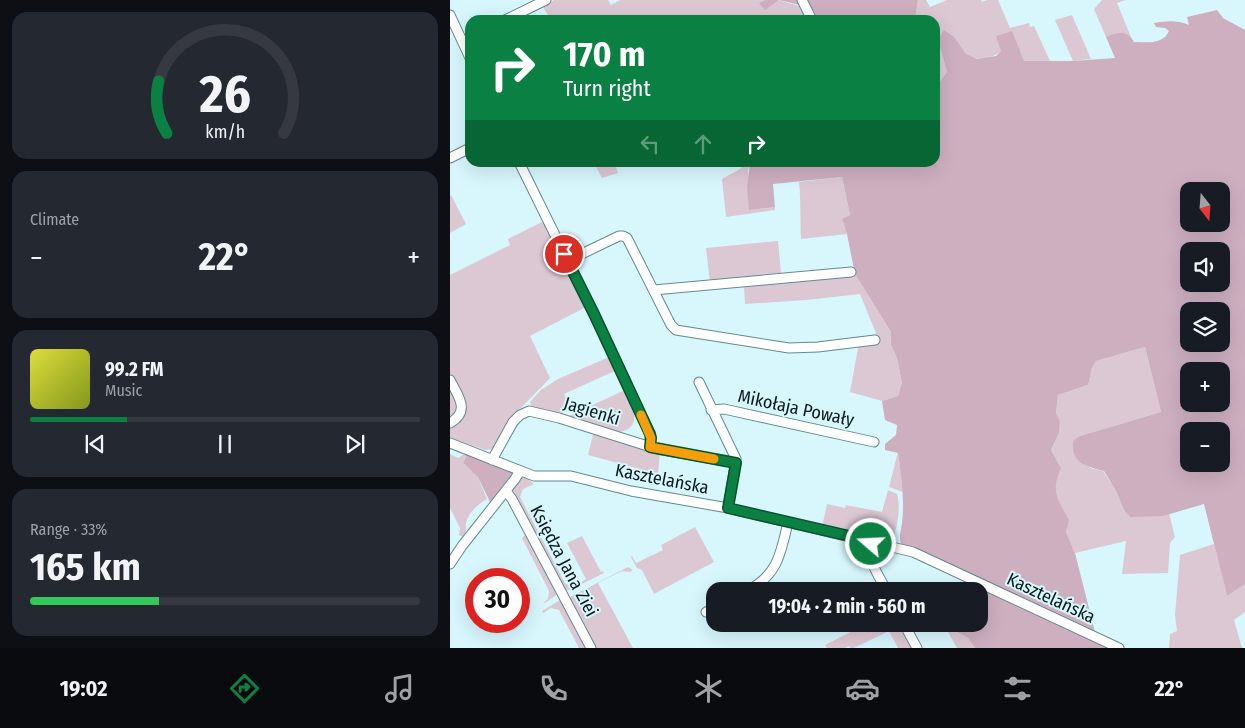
<!DOCTYPE html>
<meta charset="utf-8">
<style>
:root{--surface:#171b24;--page:#242831;--text:#f1f3f6;--muted:#9ea1a6;--line:#363941;--accent:#0b8043}
body{margin:0;font-family:"Fira Sans Condensed",sans-serif;background:var(--page);color:var(--text);height:100vh;display:flex;flex-direction:column;font-size:19px;white-space:nowrap}
*{box-sizing:border-box;margin:0}
p{font-size:16px;color:var(--muted)}
.icon{flex:none;width:28px;height:28px;fill:none;stroke:currentColor;stroke-width:2;stroke-linecap:round;stroke-linejoin:round}
.map{position:relative;flex:1;overflow:hidden}
.panel{display:flex;flex-direction:column;gap:12px;padding:12px;background:#0d0f14;width:450px}
.panel>*{flex:none}
.top-card{position:absolute;left:15px;top:15px;width:475px;height:152px;border-radius:15px;box-shadow:0 5px 20px #0002;background:#0b8043;color:#fff;overflow:hidden}
.needle{width:32px;rotate:163deg}
.buttons{position:absolute;left:730px;top:182px;display:grid;gap:10px}
.buttons a{display:grid;place-items:center;width:50px;height:50px;border-radius:10px;background:var(--surface);box-shadow:0 5px 20px #0002;font-size:25px}
.speed{position:absolute;left:15px;top:568px;display:flex;gap:10px;font-size:25px;font-weight:700;text-align:center}
.speed>*{display:grid;place-content:center;width:65px;height:65px;border-radius:50%;background:var(--surface);box-shadow:0 5px 20px #0002;line-height:1}
.speed .limit{border:8px solid #d22;background:#fff;color:#111}
.pin{position:absolute;display:grid;place-items:center;width:42px;height:42px;color:#fff;margin:-21px;border:2px solid #fff;border-radius:50%;box-shadow:0 1px 5px #0007}
.me{position:absolute;width:55px;margin:-28px;rotate:289deg;stroke-linejoin:round;filter:drop-shadow(0 0 4px #0008)}
.turn{display:flex;align-items:center;gap:18px;height:105px;padding:0 15px;font-size:22px}
.turn .icon{width:65px;height:65px;stroke-width:2.5}
.turn b{display:block;font-size:35px;line-height:42px}
.lanes{display:flex;align-items:center;height:48px;padding:0 15px;background:#0003;justify-content:center;gap:25px;direction:ltr}
.lanes .off{opacity:.35}
.big{font-size:38px;font-weight:700;line-height:1.1}
.panel .tile{flex:1;display:flex;flex-direction:column;justify-content:center;gap:8px;min-width:0;padding:0 18px;border-radius:15px;background:var(--page)}
.panel .dial{align-items:center;gap:0}
.dial svg{height:130px;overflow:visible;fill:none;stroke:var(--line);stroke-width:7;stroke-linecap:round;text-anchor:middle}
.dial text{fill:var(--text);stroke:none}
.song{display:flex;align-items:center;gap:15px}
.cover{width:60px;height:60px;border-radius:8px;background:linear-gradient(135deg,hsl(60 70% 55%),hsl(70 70% 35%))}
.played{height:5px;border-radius:2px;background:linear-gradient(90deg,var(--accent) 25%,var(--line) 25%)}
.keys{display:flex;justify-content:space-around;direction:ltr}
.heat{display:flex;justify-content:space-between;align-items:center;font-size:28px;direction:ltr}
.charge{height:8px;border-radius:4px;background:linear-gradient(90deg,#34c759 33%,var(--line) 0)}
.trip{position:absolute;left:256px;top:582px;width:282px;height:50px;border-radius:15px;background:var(--surface);box-shadow:0 5px 20px #0002;font-weight:700;line-height:50px;text-align:center}
.tabs{display:flex;height:80px;justify-content:space-around;align-items:center;background:#090b0e;color:var(--muted)}
.tabs .icon{width:35px;height:35px}
.tabs .selected{color:var(--accent)}
.tabs b{font-size:22px;color:var(--text)}
main{display:flex;flex:1;min-height:0}
.map>svg:first-child{display:block}
.green{fill:#dcc8d3}
.forest{fill:#cdafc0;fill-rule:evenodd}
.lines{fill:none;stroke-linecap:round;stroke-linejoin:round}
.minor-casing{stroke:#63898f;stroke-width:11}
.minor{stroke:#fff;stroke-width:9}
.route-casing{stroke:#07532c;stroke-width:12}
.route{stroke:#0b8043;stroke-width:9}
.slow{stroke:#f59e0b;stroke-width:9}
.labels{text-anchor:middle;dominant-baseline:central;stroke-width:4;stroke-linejoin:round;paint-order:stroke}
.street-label{font-size:18px;fill:#0b1a1c;stroke:#d7f7fd}
</style>
<main>
<section class="panel">
<div class="tile dial"><svg viewBox="0 0 100 80">
<path d="M14 69A42 42 0 1 1 86 69"/>
<path d="M14 69A42 42 0 0 1 9 37" stroke="#0b8043"/>
<text x="50" y="56" font-size="32" font-weight="700">26</text>
<text x="50" y="72" font-size="11">km/h</text>
</svg></div>
<div class="tile"><p>Climate</p>
<div class="heat"><a>−</a><b class="big">22°</b><a>+</a></div>
</div>
<div class="tile">
<div class="song"><i class="cover"></i><div><b>99.2 FM</b><p>Music</p></div></div>
<div class="played"></div>
<div class="keys"><svg class="icon" aria-label="previous" viewBox="0 0 24 24"><path d="M18 5L8 12l10 7zM5 5v14"/></svg><svg class="icon" aria-label="pause" viewBox="0 0 24 24"><path d="M8 5v14M16 5v14"/></svg><svg class="icon" aria-label="next" viewBox="0 0 24 24"><path d="M6 5l10 7-10 7zM19 5v14"/></svg></div>
</div>
<div class="tile"><p>Range · 33%</p><b class="big">165 km</b><div class="charge"></div></div>
</section>
<div class="map">
<svg width="795" height="648" viewBox="0 0 795 648">
<rect width="100%" height="100%" fill="#d7f7fd"/>
<!-- green -->
<path class="green" d="M104,0H158L161,5L170,0H315L309,4L328,0L349,6L356,20H100L93,6Z
M468,0H476L480,7L497,0H531L532,2L537,0H548L560,28L579,23L580,27L584,26L600,61H574L547,36L552,51C543,58 527,62 517,55C512,51 509,43 505,38L488,40L497,72L485,88V20H465Z
M652,0H676L667,3L681,37C672,31 666,33 656,37L644,9Z
M622,15L641,59L623,61L605,20Z
M144,163H164L168,173L152,178Z
M296,163H300L298,170L299,210L325,207V210L276,217L272,179L290,169Z
M392,177L400,215L392,219L397,234L351,239C350,219 351,201 349,182Z
M1,195L16,224L0,233V196Z
M94,221L136,307L80,336L100,378L65,414L43,449L35,450L3,439L0,438V275L60,245L58,239Z
M328,241L331,273L313,274L306,278L260,283L256,248Z
M405,274L441,332V345L447,358L452,383L448,396L432,401L400,392L408,348L424,338L426,333L410,294L356,300L295,304L294,286Z
M695,347L711,412L630,436L640,468L653,471L665,489L674,510L713,516L719,513L725,537L720,543L718,573L672,574L676,541L625,553L616,532L617,527L604,489L606,478L611,468L601,450L609,433L610,423L606,413L608,395L638,385L642,368L646,361Z
M160,355L167,370L114,394L121,408L111,414L82,408L80,402L91,390L108,379L157,358Z
M177,389C183,405 194,430 167,432L117,417Z
M144,431L210,453L208,474L138,455Z
M19,451L13,463L28,477L37,499C28,504 19,512 16,523C15,528 17,533 15,538L9,535L10,528L0,508V454L8,458Z
M448,452L453,492L439,487Z
M75,477L84,484L73,489L70,497L115,583L123,588L116,591L63,493C61,486 68,478 75,477Z
M438,490L447,494C451,504 448,539 437,543L372,527L377,504L395,508L396,505L432,512Z
M245,527L264,562L204,594L192,570L187,568L181,557L182,556L186,563L213,550L211,545Z
M77,533L108,594L95,603L94,602L98,599L99,591L72,538Z
M132,536L151,572L153,571L154,573L132,584L131,582L136,579L117,543Z
M764,544L777,596L795,584V612L784,620L792,648H719L720,634L727,631L725,615L730,555Z
M178,567L183,570L180,572L172,571L148,583L183,648H144L118,598Z
M110,600L113,601L138,648H129L109,610L101,608L93,613L92,611Z
M416,624H451L464,648H448L439,631L404,648H401L399,646L395,648H377L375,645Z
M500,628L518,638L525,648H507L497,630Z"/>
<!-- forest -->
<path class="forest" d="M315,0H468L465,20H368L362,8L329,0L315,10L309,3Z
M767,10L773,18L795,30V584L777,596L754,504L713,516L680,517L674,510L665,489L654,471C635,466 621,463 623,441L630,436L711,412L695,347L646,361L642,368L638,385L608,395L606,413L610,422L609,433L601,450L611,468C600,493 608,499 619,520L616,532L625,553L645,632L641,640L657,648H525L518,638L500,628L502,624H530V591H518L524,576L452,546C448,537 451,532 452,523C455,499 451,476 448,453L435,450V444L446,435L447,425L435,420L432,401L448,396L452,383L447,358L441,345V332L405,274L397,234L392,219L400,215L392,177L323,184L325,207L299,210L297,187L300,163L485,162V88L497,72L488,40L494,30L505,38L516,54L527,59L546,56L551,51L546,36L562,31L574,61H623L665,58L656,37C667,32 678,30 684,42C697,42 713,45 719,31L715,28L706,27L704,23C717,21 727,20 739,25L737,17ZM739,191H771V224H739ZM739,251H771V284H739ZM739,311H771V344H739ZM739,371H771V404H739ZM739,431H771V464H739Z
M19,451L62,471L63,474L41,504L28,477L13,463Z"/>
<g class="lines">
<!-- minor casing -->
<g class="minor-casing">
<path id="minor" d="M352,0L362,20
M0,15L20,58
M55,20L96,0
M0,158L20,148
M69,162L144,314L200,434V447
M117,261L169,236H173L177,238L221,325L226,330L339,348L368,347L425,340
M204,290L401,272
M0,380C8,396 21,411 0,423
M249,382L286,459L278,508
M261,410L274,409L424,442
M0,443L84,476H121L181,491L278,508L463,552L669,648
M42,460L63,422L70,415L79,411L109,418L207,449L286,463
M56,491L62,499L141,648
M421,541C418,562 427,573 437,591
M0,564L12,546L65,479L70,471
M297,591C328,575 331,553 338,522
M256,612L265,608
M454,624L467,648"/>
</g>
<!-- minor -->
<use href="#minor" class="minor"/>
</g>
<g class="lines">
<!-- route casing -->
<g class="route-casing">
<path id="route" d="M114,254L144,314L200,434L201,438L200,447L286,463L278,508L421,541V544"/>
</g>
<!-- route -->
<use href="#route" class="route"/>
<!-- slow -->
<path class="slow" d="M191,415L201,438L200,447L264,459"/>
</g>
<g class="labels">
<!-- street labels -->
<g class="street-label">
<text transform="translate(346 408) rotate(12)">Mikołaja Powały</text>
<text transform="translate(142 411) rotate(17)">Jagienki</text>
<text transform="translate(212 479) rotate(11)">Kasztelańska</text>
<text transform="translate(114 561) rotate(62)">Księdza Jana Ziei</text>
<text transform="translate(601 598) rotate(25)">Kasztelańska</text>
</g>
</g>
</svg>
<div class="buttons">
<a><svg class="needle" viewBox="-14 -14 28 28"><path d="M0-13l5 13h-10z" fill="#e53935"/><path d="M0 13l5-13h-10z" fill="#9ea1a6"/></svg></a>
<a><svg class="icon" aria-label="sound" viewBox="0 0 24 24"><path d="M4 9h4l5-4v14l-5-4H4zM17 9q2 3 0 6"/></svg></a>
<a><svg class="icon" aria-label="layers" viewBox="0 0 24 24"><path d="M12 4l9 5-9 5-9-5zM3 14l9 5 9-5"/></svg></a>
<a>+</a>
<a>−</a>
</div>
<div class="speed"><div class="limit">30</div></div>
<div class="pin" style="left:114px;top:254px;background:#d93025"><svg class="icon" aria-label="arrive" viewBox="0 0 24 24"><path d="M6 21V4h12l-3 4 3 4H6"/></svg></div>
<svg class="me" style="left:421px;top:544px" viewBox="-20 -20 40 40"><circle r="17" fill="#0b8043" stroke="#fff" stroke-width="3"/><path d="M0-11L8 9 0 5-8 9z" fill="#fff"/></svg>
<div class="trip">19:04 · 2 min · 560 m</div>
<div class="top-card">
<div class="turn"><svg class="icon" aria-label="right" viewBox="0 0 24 24"><path d="M7 20v-9h11M14 6l5 5-5 5"/></svg><div><b>170 m</b>Turn right</div></div>
<div class="lanes"><svg class="icon off" aria-label="left" viewBox="0 0 24 24"><path d="M17 20v-9H6M10 6l-5 5 5 5"/></svg><svg class="icon off" aria-label="ahead" viewBox="0 0 24 24"><path d="M12 20V5M6 11l6-6 6 6"/></svg><svg class="icon" aria-label="right" viewBox="0 0 24 24"><path d="M7 20v-9h11M14 6l5 5-5 5"/></svg></div>
</div>
</div>
</main>
<nav class="tabs">
<b>19:02</b>
<svg class="icon selected" aria-label="directions" viewBox="0 0 24 24"><path d="M12 3l9 9-9 9-9-9zM9 14v-3h6M13 9l2 2-2 2"/></svg>
<svg class="icon" aria-label="music" viewBox="0 0 24 24"><path d="M9 18V5l10-2v13"/><circle cx="6" cy="18" r="3"/><circle cx="16" cy="16" r="3"/></svg>
<svg class="icon" aria-label="phone" viewBox="0 0 24 24"><path d="M5 4h4l2 5-3 2q2 4 5 5l2-3 5 2v4C11 20 4 13 5 4z"/></svg>
<svg class="icon" aria-label="climate" viewBox="0 0 24 24"><path d="M12 3v18M4 7l16 10M4 17L20 7"/></svg>
<svg class="icon" aria-label="car" viewBox="0 0 24 24"><path d="M5 17H2v-5l4-1 3-4h7l3 4 3 1v5h-3M9 17h6M6 11h13"/><circle cx="7" cy="17" r="2"/><circle cx="17" cy="17" r="2"/></svg>
<svg class="icon" aria-label="filters" viewBox="0 0 24 24"><path d="M4 7h16M4 17h16"/><circle cx="9" cy="7" r="2"/><circle cx="15" cy="17" r="2"/></svg>
<b>22°</b>
</nav>
